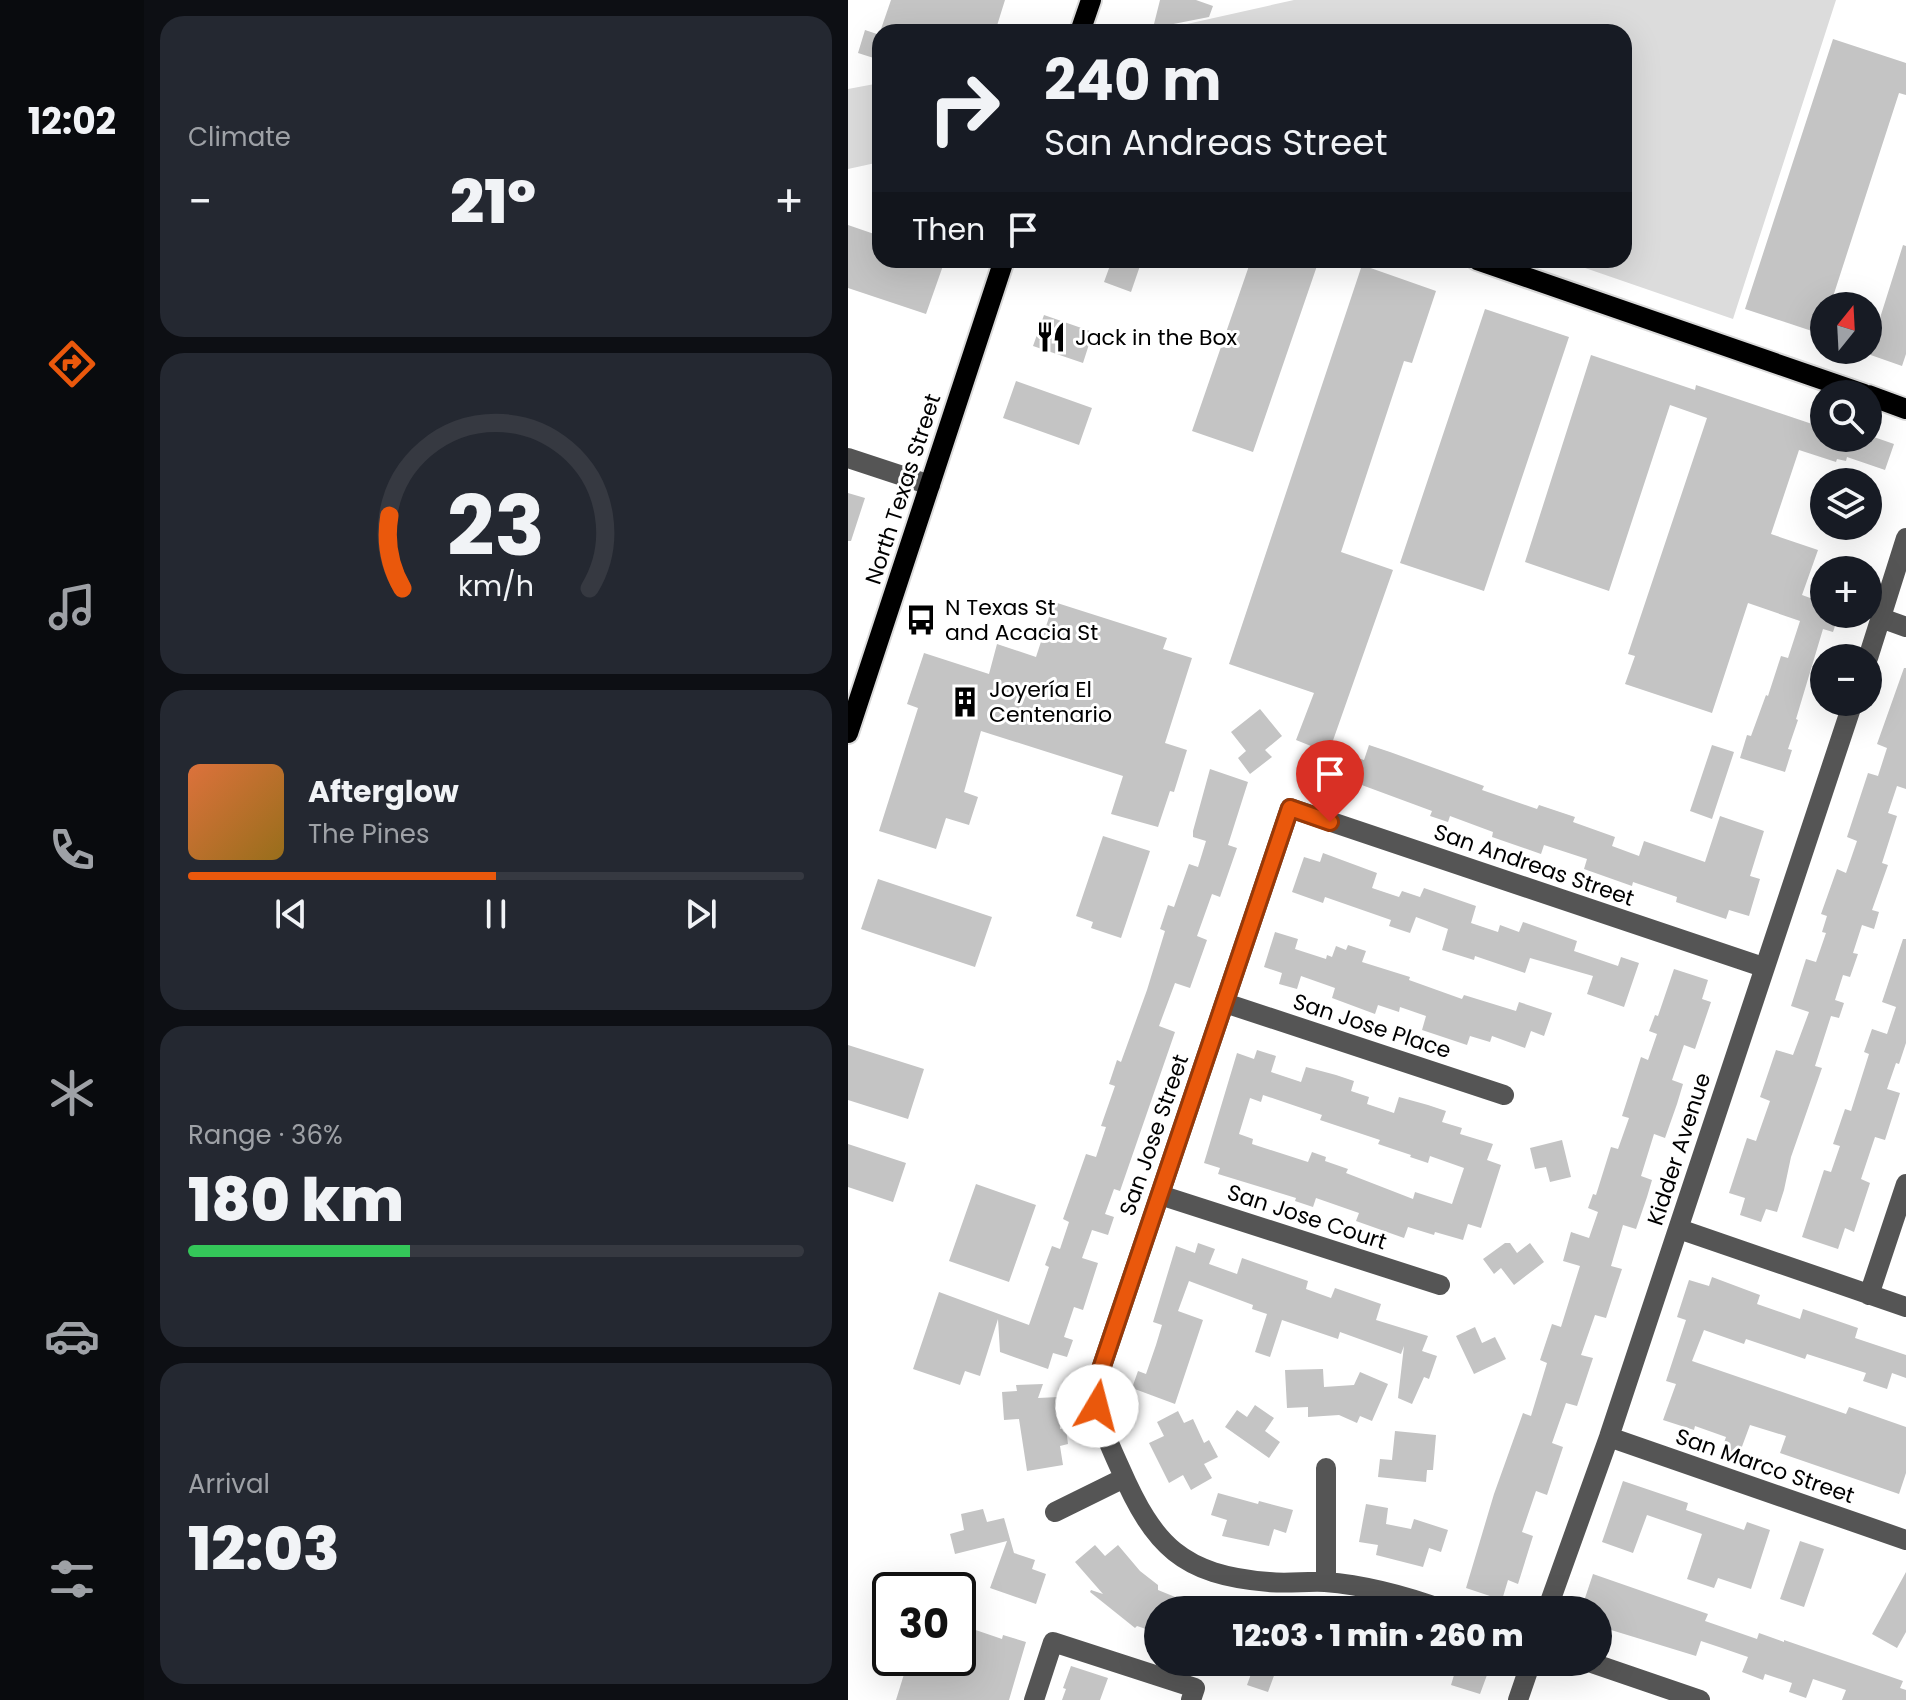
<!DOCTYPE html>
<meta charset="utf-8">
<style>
:root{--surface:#171b24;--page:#242831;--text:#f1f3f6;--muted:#9ea1a6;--line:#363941;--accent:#ea580c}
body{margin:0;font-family:Poppins,sans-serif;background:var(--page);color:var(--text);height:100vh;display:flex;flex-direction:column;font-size:30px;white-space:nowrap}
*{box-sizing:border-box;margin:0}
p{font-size:26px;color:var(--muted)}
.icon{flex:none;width:44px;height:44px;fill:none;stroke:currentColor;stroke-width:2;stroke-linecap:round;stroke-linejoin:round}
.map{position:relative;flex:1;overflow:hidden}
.panel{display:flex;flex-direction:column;gap:16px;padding:16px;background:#0d0f14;width:704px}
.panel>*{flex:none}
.guide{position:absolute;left:24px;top:24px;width:760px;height:244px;border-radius:24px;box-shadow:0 8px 32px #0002;background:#171b24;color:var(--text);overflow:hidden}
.needle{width:52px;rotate:18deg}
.tools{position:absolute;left:962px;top:292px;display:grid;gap:16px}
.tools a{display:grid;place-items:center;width:72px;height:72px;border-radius:50%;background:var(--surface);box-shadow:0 8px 32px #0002;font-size:40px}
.speed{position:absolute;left:24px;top:1572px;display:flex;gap:16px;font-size:40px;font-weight:700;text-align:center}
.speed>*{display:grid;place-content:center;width:104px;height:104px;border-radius:50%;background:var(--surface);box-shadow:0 8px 32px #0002;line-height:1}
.speed .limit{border:4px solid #111;border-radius:12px;background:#fff;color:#111}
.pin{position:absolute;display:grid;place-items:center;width:68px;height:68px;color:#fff;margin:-82px -34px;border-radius:50% 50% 50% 0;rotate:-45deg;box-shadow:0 0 8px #0007}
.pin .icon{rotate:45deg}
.me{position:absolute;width:88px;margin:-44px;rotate:8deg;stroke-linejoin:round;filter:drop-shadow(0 0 6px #0008)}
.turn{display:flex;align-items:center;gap:28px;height:168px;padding:0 40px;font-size:36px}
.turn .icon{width:104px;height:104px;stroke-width:2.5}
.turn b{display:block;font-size:56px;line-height:68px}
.then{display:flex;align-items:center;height:76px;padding:0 40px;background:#0003;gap:16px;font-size:30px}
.big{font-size:60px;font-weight:800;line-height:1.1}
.panel .card{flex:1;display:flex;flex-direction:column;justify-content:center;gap:12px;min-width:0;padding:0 28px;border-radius:24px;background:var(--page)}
.panel .dial{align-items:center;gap:0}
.dial svg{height:208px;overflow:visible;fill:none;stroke:var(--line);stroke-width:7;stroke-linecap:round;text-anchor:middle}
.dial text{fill:var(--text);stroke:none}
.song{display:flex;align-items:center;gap:24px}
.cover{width:96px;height:96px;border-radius:12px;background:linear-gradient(135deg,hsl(20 70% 55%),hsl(40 70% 35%))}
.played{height:8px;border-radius:4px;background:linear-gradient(90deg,var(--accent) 50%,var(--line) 50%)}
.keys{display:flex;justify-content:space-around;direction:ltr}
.heat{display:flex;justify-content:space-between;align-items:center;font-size:44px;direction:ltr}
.charge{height:12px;border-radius:6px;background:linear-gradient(90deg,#34c759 36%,var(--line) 0)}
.trip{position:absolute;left:296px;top:1596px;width:468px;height:80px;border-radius:40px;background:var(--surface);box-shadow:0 8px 32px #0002;font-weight:800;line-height:80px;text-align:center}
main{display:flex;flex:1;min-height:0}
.menu{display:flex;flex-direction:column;width:144px;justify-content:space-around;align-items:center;background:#090b0e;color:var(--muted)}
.menu .icon{width:56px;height:56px}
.menu .active{color:var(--accent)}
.menu b{font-size:36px;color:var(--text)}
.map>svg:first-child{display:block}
.green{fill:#dcdcdc}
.building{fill:#c4c4c4;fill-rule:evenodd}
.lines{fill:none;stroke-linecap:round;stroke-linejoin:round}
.major-casing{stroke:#dbdbdb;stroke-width:24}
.minor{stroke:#555;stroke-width:20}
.major{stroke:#000;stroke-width:20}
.route-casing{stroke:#983908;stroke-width:20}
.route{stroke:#ea580c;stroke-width:14}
.labels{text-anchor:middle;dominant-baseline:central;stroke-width:6;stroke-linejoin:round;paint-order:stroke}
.poi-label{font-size:22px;fill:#000;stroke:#fff;text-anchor:start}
.street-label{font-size:22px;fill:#000;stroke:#fff}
</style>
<main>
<nav class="menu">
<b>12:02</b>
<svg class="icon active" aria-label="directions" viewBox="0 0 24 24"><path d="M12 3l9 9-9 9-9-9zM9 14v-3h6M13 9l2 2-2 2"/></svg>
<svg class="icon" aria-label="music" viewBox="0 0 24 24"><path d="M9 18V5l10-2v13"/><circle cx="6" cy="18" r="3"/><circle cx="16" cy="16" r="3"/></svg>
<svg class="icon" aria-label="phone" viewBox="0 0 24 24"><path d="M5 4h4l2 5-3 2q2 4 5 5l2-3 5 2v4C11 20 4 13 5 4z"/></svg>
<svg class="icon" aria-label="climate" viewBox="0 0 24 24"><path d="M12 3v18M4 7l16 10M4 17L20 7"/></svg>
<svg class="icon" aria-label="car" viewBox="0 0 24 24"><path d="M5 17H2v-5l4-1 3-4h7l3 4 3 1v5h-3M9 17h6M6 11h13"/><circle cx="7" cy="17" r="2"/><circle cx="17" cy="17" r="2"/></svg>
<svg class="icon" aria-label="filters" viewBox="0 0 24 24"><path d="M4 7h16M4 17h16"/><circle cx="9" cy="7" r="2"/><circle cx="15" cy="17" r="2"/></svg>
</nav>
<section class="panel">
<div class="card"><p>Climate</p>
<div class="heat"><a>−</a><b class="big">21°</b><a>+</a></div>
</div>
<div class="card dial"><svg viewBox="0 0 100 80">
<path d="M14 69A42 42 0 1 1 86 69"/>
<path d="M14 69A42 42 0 0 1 9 41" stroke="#ea580c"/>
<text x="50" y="56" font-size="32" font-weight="700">23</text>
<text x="50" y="72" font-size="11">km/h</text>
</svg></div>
<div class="card">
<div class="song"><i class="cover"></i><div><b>Afterglow</b><p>The Pines</p></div></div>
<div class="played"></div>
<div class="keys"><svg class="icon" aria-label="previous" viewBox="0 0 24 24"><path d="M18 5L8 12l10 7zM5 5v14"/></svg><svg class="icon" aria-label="pause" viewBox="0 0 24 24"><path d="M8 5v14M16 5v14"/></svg><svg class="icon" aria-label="next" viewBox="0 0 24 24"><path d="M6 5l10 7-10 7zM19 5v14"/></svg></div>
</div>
<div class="card"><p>Range · 36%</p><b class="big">180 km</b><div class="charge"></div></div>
<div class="card"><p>Arrival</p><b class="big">12:03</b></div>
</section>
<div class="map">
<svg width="1058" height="1700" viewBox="0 0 1058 1700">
<rect width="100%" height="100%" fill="#fff"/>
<!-- green -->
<path class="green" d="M446,0H988L885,319L714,260H776V32H303Z
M32,83V162L0,169V89Z"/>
<!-- building -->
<path class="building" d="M43,0H157L147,32H32Z
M312,0H348L365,6L361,17L305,28Z
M17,30L32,35V60L10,53Z
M985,39L1058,63V95L1051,93L982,306H976V335L897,309Z
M0,225L32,236V260H97L78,314L0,288Z
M1055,245L1058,246V354L1054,366L1017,353L1020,350L1029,317L1032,318Z
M264,260H294L283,292L256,282Z
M403,260H471L405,452L344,431Z
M514,265L588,291L564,363L556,361L493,552L545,570L482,749L516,760L521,745L542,752L636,786L634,790L689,809L691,805L727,817L725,822L767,837L764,846L791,856L796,841L857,862L872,816L916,831L902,876L912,879L901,916L881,910L878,919L860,913L828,902L829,897L785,882L784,886L736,869L739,859L696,845L693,854L644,837L645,832L602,816L600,822L582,816L584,811L511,784L508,791L492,785L494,777L457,763L463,746L448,740L466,693L381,664Z
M637,309L721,337L636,591L552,563Z
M196,315L245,332L235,363L185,346Z
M743,355L847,390L848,385L976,428V438H1020V435L1046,444L1037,470L999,457L998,461L989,459L988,462L951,450L923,534L970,550L954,595L976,603V614H991L985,632L975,629L948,719L950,720L940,749L944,750L937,772L892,758L899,735L903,736L918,695L920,696L933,656L940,658L952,621L900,603L864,713L777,684L787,656L780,654L859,418L822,405L761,591L677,562Z
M168,381L244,408L231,445L155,418Z
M0,493L17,498L3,541H0Z
M206,602L319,638L315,649L344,658L317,743L339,750L326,792L322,791L310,827L263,814L275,776L133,731L116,792L130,797L121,825L98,818L88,849L31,831L70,708L59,704L76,653L141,674L149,644L188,657Z
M1056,668H1058V789L1049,786L1040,813L1049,816L1034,863L1040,865L1024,910L1031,912L1026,929L1014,925L1005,953L1010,954L1002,977L995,975L987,1000L996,1003L991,1018L983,1016L967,1066L974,1068L943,1157L936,1190L929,1212L918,1209L913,1222L892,1215L897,1198L881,1193L899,1138L908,1141L922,1101L912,1097L928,1050L945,1055L961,1012L943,1006L958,959L968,962L978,933L974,932L979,916L973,914L989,869L998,873L1009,841L999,837L1020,773L1030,776L1039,748L1029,744Z
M412,709L434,736L417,750L424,757L402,774L390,758L398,751L383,732Z
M864,745L886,752L864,819L842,811Z
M362,769L400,782L380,845L389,848L372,897L364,894L349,936L359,940L342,988L327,983L311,1026L327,1032L272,1191L266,1189L257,1214L266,1217L260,1235L244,1230L234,1258L250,1263L235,1310L226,1307L216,1337L225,1340L219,1357L205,1353L200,1369L152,1352L150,1319L132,1376L117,1371L112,1385L65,1369L91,1292L181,1325L201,1267L197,1265L204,1246L212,1249L221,1222L215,1219L238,1154L248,1157L258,1127L253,1126L267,1086L261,1084L269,1060L273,1062L299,990L317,931L312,929L320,905L326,907L341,864L350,867L358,841L345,837V831Z
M255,836L302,851L273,938L243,928L245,922L228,916Z
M475,853L529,873L524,888L551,897L554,891L572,897L576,888L628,906L623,923L650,932L652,925L671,932L675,922L729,941L726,951L770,966L773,957L791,963L776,1007L739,994L745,976L682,958L677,973L627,956L626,960L594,950L600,929L568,917L562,933L541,926L543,920L477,897L475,903L444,892L456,857L472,862Z
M30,879L144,917L127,967L13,929Z
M427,932L450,939L447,949L478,959L479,955L484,957L488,946L498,950L500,945L518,951L514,962L562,977L561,980L614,999L616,995L668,1011L671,1002L704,1013L696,1036L683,1031L677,1048L644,1036L642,1042L622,1036L619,1045L574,1030L578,1016L552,1007L551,1012L530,1005L527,1014L484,998L487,988L453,976L449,989L431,984L434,973L416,967Z
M1055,939H1058V1043L1051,1064L1048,1063L1039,1089L1052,1093L1037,1140L1027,1137L1013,1179L1022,1183L1006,1232L997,1228L990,1249L954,1237L976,1170L983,1172L992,1146L985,1144L997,1109L1003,1111L1021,1054L1016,1052L1024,1029L1039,1034L1048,1007L1034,1002Z
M826,969L860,980L854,999L863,1002L847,1049L836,1045L824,1080L835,1084L829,1104L817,1138L806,1134L793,1176L804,1180L799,1197L788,1229L775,1225L763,1266L774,1269L768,1287L758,1318L747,1315L733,1355L745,1358L729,1406L718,1403L704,1443L715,1447L699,1495L688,1491L674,1532L685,1536L670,1584L660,1580L654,1600L618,1588L646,1494L675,1413L683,1416L699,1363L692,1360L704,1324L713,1327L732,1266L715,1261L723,1232L741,1238L750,1212L740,1208L745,1194L748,1195L763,1147L770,1149L781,1118L774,1116L793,1057L800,1060L809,1034L801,1031L807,1015L810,1016Z
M0,1045L76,1069L60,1119L0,1100Z
M409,1050L428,1056L423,1072L453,1082L458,1067L488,1075L506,1081L503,1091L521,1097L519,1104L546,1113L551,1097L580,1105L598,1111L594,1122L614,1128L612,1134L645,1144L639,1160L653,1165L633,1228L620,1224L615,1240L587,1232L586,1235L560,1227L556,1238L508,1221L511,1213L468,1198L465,1207L447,1201L448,1198L370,1174L372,1168L356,1163L389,1053L406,1059ZM415,1095L474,1115L472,1120L532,1140L530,1144L563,1155L562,1157L580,1163L582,1156L616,1168L604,1204L567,1192L565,1199L498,1173L500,1169L477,1161L478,1157L464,1152L460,1162L404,1144L405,1139L391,1134L402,1098L413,1102Z
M714,1140L723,1177L702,1182L698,1167L687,1169L682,1148Z
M0,1144L58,1163L45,1202L0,1187Z
M128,1184L188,1205L161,1282L101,1261Z
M350,1243L367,1249L361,1264L389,1274L394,1258L460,1281L458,1289L483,1298L487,1288L533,1304L528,1320L580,1336L574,1351L589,1356L581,1379L576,1377L564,1404L550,1398L556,1346L553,1354L492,1332L490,1339L434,1320L422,1357L407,1352L419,1314L404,1309L405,1305L341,1281L330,1311L355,1320L327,1404L284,1388L290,1371L298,1374L308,1345L314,1325L305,1322L328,1246L347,1253Z
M657,1243H662L669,1253L682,1243L696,1262L666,1285L653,1268L646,1274L635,1259Z
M864,1277L912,1295L909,1304L952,1319L955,1309L1010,1328L1007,1338L1058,1355V1378L1044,1373L1039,1389L1015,1381L1018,1373L959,1354L957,1359L898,1339L896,1344L856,1330L844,1361L998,1414L1001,1407L1058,1427V1473L1051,1494L932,1453L938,1436L902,1425L889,1460L872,1454L878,1437L847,1426L846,1430L815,1420L828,1384L818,1381L838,1320L829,1317L841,1280L861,1286Z
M627,1327L634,1343L647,1337L658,1359L626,1374L608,1336Z
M475,1369L476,1387L506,1385L512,1372L540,1384L524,1421L512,1416L509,1423L491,1415L460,1417V1407L439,1408L437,1370Z
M195,1384L190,1398L211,1397L212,1429L218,1428L220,1444L212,1446L215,1465L179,1471L171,1419L156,1420L154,1392L169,1391L168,1385Z
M407,1405L426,1418L417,1431L432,1442L421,1458L377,1427L389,1410L399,1417Z
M330,1411L336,1423L345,1419L356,1443L361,1440L370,1457L356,1464L364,1478L343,1490L335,1475L321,1483L301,1443L316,1436L309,1422Z
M547,1431L588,1435L585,1470H579L578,1482L530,1477L532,1459L544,1460Z
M775,1481L840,1503L838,1510L896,1530L899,1522L922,1530L903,1589L870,1578L866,1588L839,1579L854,1534L799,1515L785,1553L754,1542Z
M370,1493L410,1504L411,1501L445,1510L438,1533L426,1529L421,1546L374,1536L379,1520L363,1515Z
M518,1504L540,1508L538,1524L563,1529L566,1519L600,1530L593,1552L581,1548L575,1567L528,1555L530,1545L511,1542Z
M135,1509L139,1522L156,1518L166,1553L187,1560L184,1569L198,1574L188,1604L142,1588L159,1541L107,1554L102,1534L116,1530L113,1514Z
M952,1541L976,1549L956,1607L932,1599Z
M247,1545L257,1556L270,1545L292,1571L310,1585V1590L359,1610H310V1633L289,1626L287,1628L242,1592L243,1590L255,1594L227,1562Z
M1058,1572V1632L1049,1648L1024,1634Z
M745,1574L860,1614L857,1621L909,1639L911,1633L936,1642V1640L1055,1681L1052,1688L1058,1690V1700H994L998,1690L965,1679L958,1698L941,1692L944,1683L917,1674L915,1680L894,1672L900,1657L871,1647L853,1641L848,1656L750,1626V1610H733Z
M110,1624L154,1639L155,1635L178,1642L161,1700H48L61,1658H110Z
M376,1662H431L420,1692L399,1685L403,1674L375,1664Z
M610,1662H632L629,1671L639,1675L632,1694L603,1685Z
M223,1666L260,1678L252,1700H214L218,1689L215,1688Z"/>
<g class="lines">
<!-- major casing -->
<g class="major-casing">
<path id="major" d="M232,32L243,0
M629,260L1016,394
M1020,395L1058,409
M0,733L156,260"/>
</g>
<!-- minor -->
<path class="minor" d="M0,458L82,485
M1033,618L1058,627
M1020,658L1058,538
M377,1003L656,1095
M312,1195L592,1285
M831,1229L1058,1307
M1021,1295L1058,1184
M761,1437L1058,1540
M207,1512L276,1478
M478,1582V1468
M596,1610C558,1596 517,1585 477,1582C458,1581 440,1584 421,1582C334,1575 306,1546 272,1468C256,1432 243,1409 253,1369L442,808L915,967
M699,1610L761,1437L1005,702
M741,1662L852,1700
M186,1700L205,1642L347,1688L343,1700
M670,1700L683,1662"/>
<!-- major -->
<use href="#major" class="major"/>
</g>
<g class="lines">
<!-- route casing -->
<g class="route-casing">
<path id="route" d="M249,1406V1388L253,1369L442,808L482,822"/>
</g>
<!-- route -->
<use href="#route" class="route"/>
</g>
<!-- icons -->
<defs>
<g id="restaurant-bare" transform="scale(2.4)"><path d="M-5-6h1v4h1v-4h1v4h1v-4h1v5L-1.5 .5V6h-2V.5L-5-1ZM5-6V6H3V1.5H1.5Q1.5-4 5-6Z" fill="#000" stroke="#fff" stroke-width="2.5" paint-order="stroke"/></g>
<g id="bus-bare" transform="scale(2.4)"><path d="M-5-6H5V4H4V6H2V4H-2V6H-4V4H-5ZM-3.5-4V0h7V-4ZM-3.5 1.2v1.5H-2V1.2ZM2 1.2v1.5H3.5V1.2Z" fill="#000" stroke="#fff" stroke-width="2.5" paint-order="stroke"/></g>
<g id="building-bare" transform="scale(2.4)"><path d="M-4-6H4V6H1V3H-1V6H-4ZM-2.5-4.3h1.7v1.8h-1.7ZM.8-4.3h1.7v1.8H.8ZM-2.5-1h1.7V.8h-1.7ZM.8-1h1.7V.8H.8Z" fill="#000" stroke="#fff" stroke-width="2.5" paint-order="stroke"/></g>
</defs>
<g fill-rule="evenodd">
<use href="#restaurant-bare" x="203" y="337"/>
<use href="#bus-bare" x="73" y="620"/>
<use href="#building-bare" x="117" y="702"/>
</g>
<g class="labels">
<!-- poi labels -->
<g class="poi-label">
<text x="227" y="337">Jack in the Box</text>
<text x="97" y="607">N Texas St<tspan x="97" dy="25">and Acacia St</tspan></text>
<text x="141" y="689">Joyería El<tspan x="141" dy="25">Centenario</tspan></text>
</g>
<!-- street labels -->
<g class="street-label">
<text transform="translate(55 489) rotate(-72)">North Texas Street</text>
<text transform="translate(686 865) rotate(19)">San Andreas Street</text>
<text transform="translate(524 1026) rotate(18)">San Jose Place</text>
<text transform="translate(306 1135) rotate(-71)">San Jose Street</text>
<text transform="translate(831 1149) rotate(-72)">Kidder Avenue</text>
<text transform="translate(459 1217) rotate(18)">San Jose Court</text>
<text transform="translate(917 1466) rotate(19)">San Marco Street</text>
</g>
</g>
</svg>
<div class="tools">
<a><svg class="needle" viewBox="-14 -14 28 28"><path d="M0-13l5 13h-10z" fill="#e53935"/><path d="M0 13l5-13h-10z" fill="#9ea1a6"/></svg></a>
<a><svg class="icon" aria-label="search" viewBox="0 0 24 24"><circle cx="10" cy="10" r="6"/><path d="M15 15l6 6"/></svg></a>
<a><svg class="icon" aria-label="layers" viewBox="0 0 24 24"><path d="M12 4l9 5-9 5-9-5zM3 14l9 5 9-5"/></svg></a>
<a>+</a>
<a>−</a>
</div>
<div class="speed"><div class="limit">30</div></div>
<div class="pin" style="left:482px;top:822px;background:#d93025"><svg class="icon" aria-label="arrive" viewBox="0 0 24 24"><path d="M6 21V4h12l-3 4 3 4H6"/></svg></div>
<svg class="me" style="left:249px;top:1406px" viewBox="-20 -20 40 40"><circle r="19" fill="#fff"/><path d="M0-13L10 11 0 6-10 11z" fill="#ea580c"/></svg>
<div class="trip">12:03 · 1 min · 260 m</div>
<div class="guide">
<div class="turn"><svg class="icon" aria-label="right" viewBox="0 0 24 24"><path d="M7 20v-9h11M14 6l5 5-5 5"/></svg><div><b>240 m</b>San Andreas Street</div></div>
<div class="then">Then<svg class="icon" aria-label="arrive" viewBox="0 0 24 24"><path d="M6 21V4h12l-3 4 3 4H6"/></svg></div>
</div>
</div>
</main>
